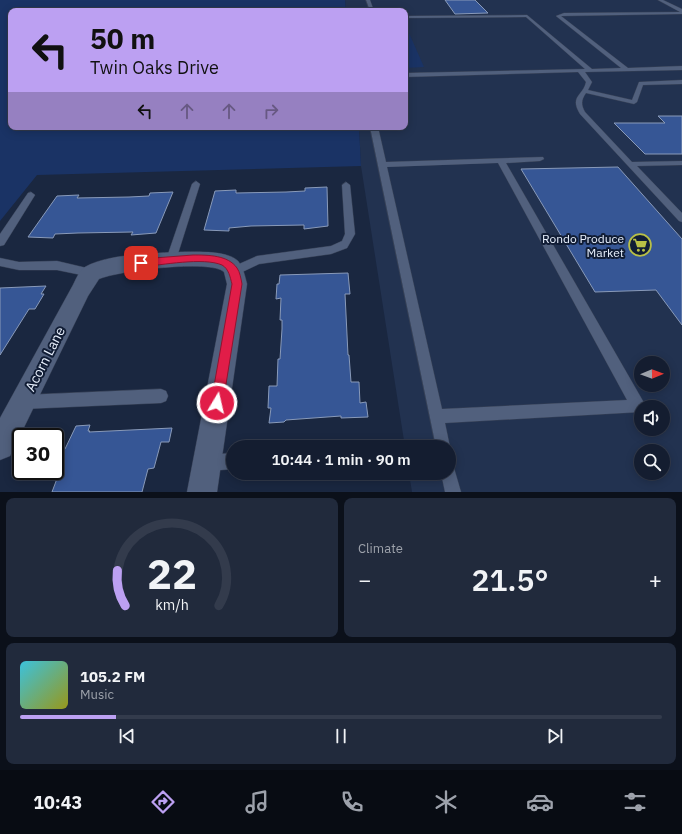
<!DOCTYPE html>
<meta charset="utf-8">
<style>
:root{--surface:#141d30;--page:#212a3c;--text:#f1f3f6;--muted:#9da2ab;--line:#333b4c;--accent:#bca0f2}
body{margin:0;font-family:"IBM Plex Sans",sans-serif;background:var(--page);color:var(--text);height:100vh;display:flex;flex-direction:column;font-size:15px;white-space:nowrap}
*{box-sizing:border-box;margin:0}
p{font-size:13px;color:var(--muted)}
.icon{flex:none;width:22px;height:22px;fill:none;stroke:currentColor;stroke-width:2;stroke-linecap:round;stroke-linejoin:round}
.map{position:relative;height:492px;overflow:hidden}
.drawer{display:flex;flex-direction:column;gap:6px;padding:6px;background:#0b101a;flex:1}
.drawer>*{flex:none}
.hud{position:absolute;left:8px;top:8px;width:400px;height:122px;border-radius:8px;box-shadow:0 2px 10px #0003,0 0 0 1px var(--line);background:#bca0f2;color:#111;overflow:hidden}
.needle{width:26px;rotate:89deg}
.controls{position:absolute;left:634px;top:356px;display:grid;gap:8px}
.controls a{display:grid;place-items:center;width:36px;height:36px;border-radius:50%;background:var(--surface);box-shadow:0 2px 10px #0003,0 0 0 1px var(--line);font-size:20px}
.speed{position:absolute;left:12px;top:428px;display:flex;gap:8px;font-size:20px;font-weight:700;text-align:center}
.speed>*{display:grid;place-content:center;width:52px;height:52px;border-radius:50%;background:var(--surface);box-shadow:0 2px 10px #0003,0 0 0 1px var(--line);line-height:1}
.speed .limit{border:2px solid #111;border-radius:6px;background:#fff;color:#111}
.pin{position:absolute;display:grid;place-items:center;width:34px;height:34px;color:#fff;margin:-17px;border-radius:8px;box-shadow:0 2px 6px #0006}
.me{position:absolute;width:44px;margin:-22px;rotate:9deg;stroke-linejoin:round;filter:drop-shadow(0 0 3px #0008)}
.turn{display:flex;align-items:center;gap:14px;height:84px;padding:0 16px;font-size:18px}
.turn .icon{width:52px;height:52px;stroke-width:2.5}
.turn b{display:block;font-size:28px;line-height:34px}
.lanes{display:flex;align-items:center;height:38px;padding:0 16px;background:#0003;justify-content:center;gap:20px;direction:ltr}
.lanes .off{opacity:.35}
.big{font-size:30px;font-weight:600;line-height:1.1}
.drawer .card{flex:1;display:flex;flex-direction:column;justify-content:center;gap:6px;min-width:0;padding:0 14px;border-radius:8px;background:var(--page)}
.drawer .dial{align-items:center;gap:0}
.dial svg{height:104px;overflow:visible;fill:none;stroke:var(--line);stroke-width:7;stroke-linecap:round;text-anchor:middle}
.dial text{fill:var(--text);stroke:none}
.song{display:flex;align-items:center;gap:12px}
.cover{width:48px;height:48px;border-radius:6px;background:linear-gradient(135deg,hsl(190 70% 55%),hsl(60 70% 35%))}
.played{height:4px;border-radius:2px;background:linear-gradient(90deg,var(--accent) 15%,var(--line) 15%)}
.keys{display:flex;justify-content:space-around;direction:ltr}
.heat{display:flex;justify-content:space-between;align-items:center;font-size:22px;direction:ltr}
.drawer .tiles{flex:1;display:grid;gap:6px;grid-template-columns:1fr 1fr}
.card:last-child{grid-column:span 2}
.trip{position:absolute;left:226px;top:440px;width:230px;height:40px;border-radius:20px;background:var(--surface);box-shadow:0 2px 10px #0003,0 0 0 1px var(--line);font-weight:600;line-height:40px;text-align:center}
.dock{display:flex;height:64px;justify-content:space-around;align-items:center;background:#080c13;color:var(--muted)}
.dock .icon{width:28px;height:28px}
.dock .selected{color:var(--accent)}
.dock b{font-size:18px;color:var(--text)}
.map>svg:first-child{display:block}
.built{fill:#223250;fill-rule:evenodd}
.green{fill:#1a3365}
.building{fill:#365695;stroke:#899ab9}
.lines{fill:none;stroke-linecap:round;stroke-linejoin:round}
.service-casing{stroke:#374156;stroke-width:1}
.minor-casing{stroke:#374156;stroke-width:1}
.service{fill:#51607d;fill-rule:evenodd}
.minor{fill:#51607d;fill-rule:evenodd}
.route{fill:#e11d48;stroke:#92132f}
.labels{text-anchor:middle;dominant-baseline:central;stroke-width:4;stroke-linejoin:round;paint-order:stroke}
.poi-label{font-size:12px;fill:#e9f1fe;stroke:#111d35;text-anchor:end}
.near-street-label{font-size:14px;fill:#e9f1fe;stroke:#111d35}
</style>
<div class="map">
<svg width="682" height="492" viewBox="0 0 682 492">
<rect width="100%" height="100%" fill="#1a2740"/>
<!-- built -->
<path class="built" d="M345,0H682V492H412L409,473H449V447H405L361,166L359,127H405V11H346ZM641,363H663V385H641ZM641,407H663V429H641ZM641,451H663V473H641Z"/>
<!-- green -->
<path class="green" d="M0,0H345L346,11H11V127H359L361,166L37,175L0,221Z
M405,24L424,67L405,68Z"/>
<!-- building -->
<path class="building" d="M445,0H475L488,13L455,14Z
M658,116H682V154H645L614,123H665Z
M618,167L682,239V325L656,290L595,292L521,169Z
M327,187L328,226L304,229V225L251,226L229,228V231L204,230L215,191L236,190V193L286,192L305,191V188Z
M173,192L156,233L131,235L133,232L78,233L55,234L53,238L28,237L57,196L79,195L77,198L129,197L149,196L150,193Z
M348,273L350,294H345L348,355H349L351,382H359L360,403L366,402L368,417L341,418V416L286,420L284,422L269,423L271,408H268L269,386H277L278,359H280L282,329V320H280L281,298L276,299L277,284H279L280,275Z
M46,286L41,294H44L35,309H29L0,355V288Z
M90,425L88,431H90L89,432L172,428L169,442H161L154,468L148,469L142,492H52L58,476L50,477L52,471H55V464L62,449H65L76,426Z"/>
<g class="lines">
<!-- service casing -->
<g class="service-casing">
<path id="service" d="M366,0H370L374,11H370Z
M658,0H663L682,9V14L561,16L628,68L682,66V70L585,72L592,82L588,90L632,100L639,82L682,80V84L643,85L637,102L634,104L586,93C581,100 581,105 585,112L632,162L682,161V165L637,166L682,213V222L679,221L580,114C569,96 583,96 586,82L578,72L405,77V73L585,69L526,17L405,18V16L527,15L592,69L621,68L556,16L564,13L680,12Z
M370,127H378L386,162L543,157L544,159L540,161L506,163L643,401L645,406L641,407V412L445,423L450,447L449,450V447H436ZM498,163L627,400L442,409L387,167Z
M196,181L200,184L176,260L175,263H167L166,260L192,184Z
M346,182L350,185L355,234L347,248L331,254L259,264L238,274L234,275L230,274L229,271L230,268L257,256L331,246L342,241L345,234L342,185Z
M31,192L35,195L4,245L0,246V234L28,193Z
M0,258L19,262L57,261L91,269L95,270L96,273L95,276L91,277L57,270H19L0,266Z
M161,389L166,391L168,396L166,401L161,403L23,409L18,407L16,402L18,397L23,395Z
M233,453V469L209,471L204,468L201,463L204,458L209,455Z
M449,465L454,468L461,492H445L441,473H449Z"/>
</g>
<!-- minor casing -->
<g class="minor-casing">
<path id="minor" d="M181,252C195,252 227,250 238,261C243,267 245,276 247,284L217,492H187L227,284L224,272C211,259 117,271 99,279L88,296L10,456L0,460V418L73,285C76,279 79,271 85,267C107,254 155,253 181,252Z"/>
</g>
<!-- service -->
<use href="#service" class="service"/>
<!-- minor -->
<use href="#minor" class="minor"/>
</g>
<!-- route -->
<path class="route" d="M193,255C208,255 228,255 237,268C240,272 241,279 242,284L223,403L222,408L217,409L213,408L211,403L232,284C230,277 229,269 222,265C203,257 162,265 141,267L136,263L141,259Z"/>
<!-- icons -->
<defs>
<g id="supermarket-ring" transform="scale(1.15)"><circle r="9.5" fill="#111d35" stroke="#b9c046" stroke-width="1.5"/><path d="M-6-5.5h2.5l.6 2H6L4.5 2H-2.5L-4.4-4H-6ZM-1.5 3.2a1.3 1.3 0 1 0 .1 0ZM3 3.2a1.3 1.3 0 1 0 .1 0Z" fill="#b9c046"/></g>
</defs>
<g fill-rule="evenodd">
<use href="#supermarket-ring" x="640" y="245"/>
</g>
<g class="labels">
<!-- poi labels -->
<g class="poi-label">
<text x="624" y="238">Rondo Produce<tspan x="624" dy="14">Market</tspan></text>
</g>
<!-- near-street labels -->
<g class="near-street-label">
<text transform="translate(45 359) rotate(-63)">Acorn Lane</text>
</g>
</g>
</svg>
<div class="controls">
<a><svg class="needle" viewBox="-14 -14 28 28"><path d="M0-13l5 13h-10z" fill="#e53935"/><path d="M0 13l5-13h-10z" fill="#9da2ab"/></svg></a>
<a><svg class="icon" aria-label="sound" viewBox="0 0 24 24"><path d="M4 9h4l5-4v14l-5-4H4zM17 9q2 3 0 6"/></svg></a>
<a><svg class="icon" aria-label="search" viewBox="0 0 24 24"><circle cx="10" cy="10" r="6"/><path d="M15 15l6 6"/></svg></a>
</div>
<div class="speed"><div class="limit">30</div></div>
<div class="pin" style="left:141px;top:263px;background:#d93025"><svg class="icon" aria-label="arrive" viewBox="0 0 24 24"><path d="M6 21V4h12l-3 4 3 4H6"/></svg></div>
<svg class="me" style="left:217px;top:403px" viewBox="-20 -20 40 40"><circle r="17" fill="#e11d48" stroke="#fff" stroke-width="3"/><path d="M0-11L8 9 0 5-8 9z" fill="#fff"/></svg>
<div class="trip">10:44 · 1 min · 90 m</div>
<div class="hud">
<div class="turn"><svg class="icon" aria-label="left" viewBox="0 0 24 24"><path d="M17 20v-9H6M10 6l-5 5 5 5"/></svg><div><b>50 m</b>Twin Oaks Drive</div></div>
<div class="lanes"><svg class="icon" aria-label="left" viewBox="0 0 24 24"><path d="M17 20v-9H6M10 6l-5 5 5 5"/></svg><svg class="icon off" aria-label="ahead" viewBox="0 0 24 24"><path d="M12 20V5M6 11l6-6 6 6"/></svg><svg class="icon off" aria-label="ahead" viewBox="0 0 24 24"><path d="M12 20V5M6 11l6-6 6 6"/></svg><svg class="icon off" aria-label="right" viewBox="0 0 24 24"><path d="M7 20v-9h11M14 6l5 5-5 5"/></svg></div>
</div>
</div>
<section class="drawer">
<div class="tiles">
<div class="card dial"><svg viewBox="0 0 100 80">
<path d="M14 69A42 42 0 1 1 86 69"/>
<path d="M14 69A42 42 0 0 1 8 42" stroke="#bca0f2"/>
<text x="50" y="56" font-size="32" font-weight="700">22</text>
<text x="50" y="72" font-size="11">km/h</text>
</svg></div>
<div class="card"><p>Climate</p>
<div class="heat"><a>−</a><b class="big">21.5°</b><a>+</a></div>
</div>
<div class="card">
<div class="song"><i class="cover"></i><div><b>105.2 FM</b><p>Music</p></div></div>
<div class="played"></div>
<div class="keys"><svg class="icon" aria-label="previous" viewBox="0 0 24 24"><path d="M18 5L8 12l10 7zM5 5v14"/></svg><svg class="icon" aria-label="pause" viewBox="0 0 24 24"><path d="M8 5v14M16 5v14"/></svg><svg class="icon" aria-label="next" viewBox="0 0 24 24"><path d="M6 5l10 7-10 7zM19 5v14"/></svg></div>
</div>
</div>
</section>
<nav class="dock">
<b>10:43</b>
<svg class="icon selected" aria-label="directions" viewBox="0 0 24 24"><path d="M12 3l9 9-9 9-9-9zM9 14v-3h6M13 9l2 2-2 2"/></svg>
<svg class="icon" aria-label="music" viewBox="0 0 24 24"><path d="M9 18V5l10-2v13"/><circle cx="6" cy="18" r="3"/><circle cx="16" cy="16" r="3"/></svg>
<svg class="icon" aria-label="phone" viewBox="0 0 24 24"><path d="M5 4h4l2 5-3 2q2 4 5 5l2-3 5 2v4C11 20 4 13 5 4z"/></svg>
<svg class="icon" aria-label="climate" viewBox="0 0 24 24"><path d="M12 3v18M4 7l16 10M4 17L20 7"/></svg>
<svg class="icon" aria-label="car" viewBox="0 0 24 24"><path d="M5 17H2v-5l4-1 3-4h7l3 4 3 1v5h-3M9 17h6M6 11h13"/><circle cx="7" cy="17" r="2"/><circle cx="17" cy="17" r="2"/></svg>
<svg class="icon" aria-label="filters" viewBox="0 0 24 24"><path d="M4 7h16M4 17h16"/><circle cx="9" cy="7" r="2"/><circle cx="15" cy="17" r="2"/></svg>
</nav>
